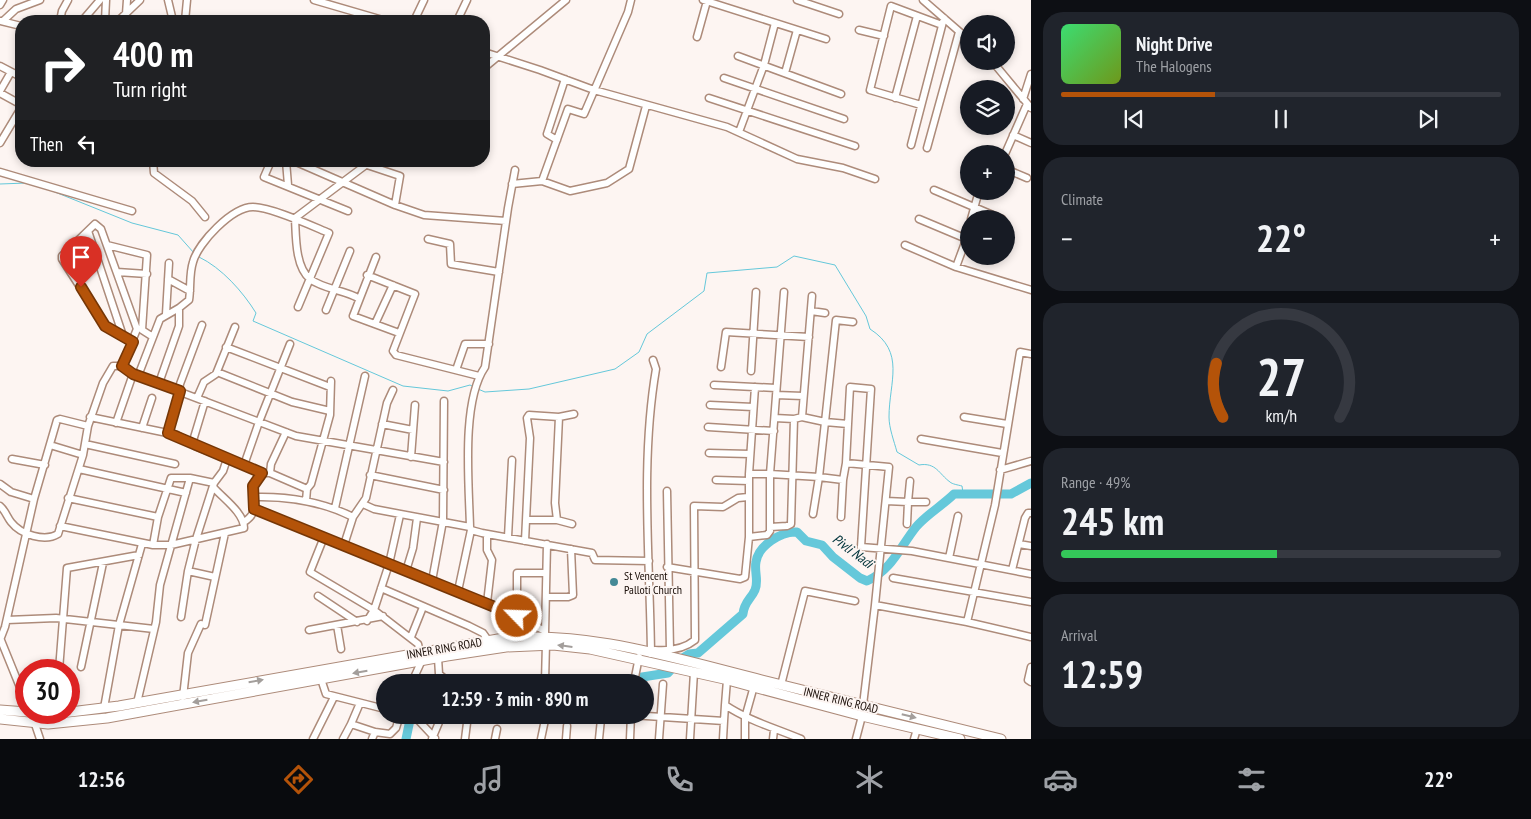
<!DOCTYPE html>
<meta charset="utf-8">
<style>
:root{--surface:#171b24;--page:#20242c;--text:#f1f3f6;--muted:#9ea1a6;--line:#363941;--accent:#b45309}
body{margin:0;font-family:"PT Sans Narrow",sans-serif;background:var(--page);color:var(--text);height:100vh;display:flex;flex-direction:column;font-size:19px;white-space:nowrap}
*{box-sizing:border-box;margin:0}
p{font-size:16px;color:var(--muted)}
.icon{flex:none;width:28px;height:28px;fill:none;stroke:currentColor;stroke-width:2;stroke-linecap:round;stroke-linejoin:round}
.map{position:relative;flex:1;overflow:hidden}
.side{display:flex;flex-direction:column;gap:12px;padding:12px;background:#0d0f14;width:500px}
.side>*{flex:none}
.banner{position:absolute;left:15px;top:15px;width:475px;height:152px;border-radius:20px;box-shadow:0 2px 8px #0003;background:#202124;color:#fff;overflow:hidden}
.controls{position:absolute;left:960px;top:15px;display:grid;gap:10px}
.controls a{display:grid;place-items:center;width:55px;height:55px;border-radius:50%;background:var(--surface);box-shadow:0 2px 8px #0003;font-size:25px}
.speed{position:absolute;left:15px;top:659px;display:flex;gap:10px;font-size:25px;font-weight:700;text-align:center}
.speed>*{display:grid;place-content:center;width:65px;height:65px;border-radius:50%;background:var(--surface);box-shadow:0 2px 8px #0003;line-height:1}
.speed .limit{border:8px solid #d22;background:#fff;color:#111}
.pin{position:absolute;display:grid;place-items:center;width:42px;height:42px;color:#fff;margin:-51px -21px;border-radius:50% 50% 50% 0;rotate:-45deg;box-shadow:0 0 5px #0007}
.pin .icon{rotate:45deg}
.me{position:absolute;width:55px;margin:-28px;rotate:294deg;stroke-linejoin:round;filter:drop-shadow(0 0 4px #0008)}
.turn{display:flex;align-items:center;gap:18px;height:105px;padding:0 15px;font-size:22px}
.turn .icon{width:65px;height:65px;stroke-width:2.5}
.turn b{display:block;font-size:35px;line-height:42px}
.then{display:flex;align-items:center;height:48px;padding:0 15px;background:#0003;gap:10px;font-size:19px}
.big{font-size:38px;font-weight:700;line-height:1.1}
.side .widget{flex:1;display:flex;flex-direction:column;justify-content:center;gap:8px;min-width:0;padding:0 18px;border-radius:20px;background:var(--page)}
.side .dial{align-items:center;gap:0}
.dial svg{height:130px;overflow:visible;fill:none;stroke:var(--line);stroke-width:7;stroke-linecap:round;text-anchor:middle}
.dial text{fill:var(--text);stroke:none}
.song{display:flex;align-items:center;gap:15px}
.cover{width:60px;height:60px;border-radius:8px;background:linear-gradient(135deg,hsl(140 70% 55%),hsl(80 70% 35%))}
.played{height:5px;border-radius:2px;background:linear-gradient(90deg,var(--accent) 35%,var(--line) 35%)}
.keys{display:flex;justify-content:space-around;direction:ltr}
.heat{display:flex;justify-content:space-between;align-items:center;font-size:28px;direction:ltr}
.charge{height:8px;border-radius:4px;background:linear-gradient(90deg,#34c759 49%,var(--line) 0)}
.trip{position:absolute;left:376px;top:674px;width:278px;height:50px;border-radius:25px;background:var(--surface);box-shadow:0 2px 8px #0003;font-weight:700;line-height:50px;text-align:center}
.menu{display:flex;height:80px;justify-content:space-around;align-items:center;background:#090b0e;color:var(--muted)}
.menu .icon{width:35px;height:35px}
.menu .current{color:var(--accent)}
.menu b{font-size:22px;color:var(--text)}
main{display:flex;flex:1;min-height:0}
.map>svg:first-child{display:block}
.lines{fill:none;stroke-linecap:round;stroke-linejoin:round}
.stream{stroke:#65c8da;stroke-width:1}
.river{stroke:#65c8da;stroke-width:9}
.minor-casing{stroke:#ad8b7a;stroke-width:9}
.highway-casing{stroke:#ad8b7a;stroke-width:11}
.minor{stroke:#fff;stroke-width:6}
.highway{stroke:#fff;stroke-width:9}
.oneway{fill:#a39e9b}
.route-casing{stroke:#753606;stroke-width:12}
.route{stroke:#b45309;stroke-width:9}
.poi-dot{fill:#448996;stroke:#fdf5f2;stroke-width:2}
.labels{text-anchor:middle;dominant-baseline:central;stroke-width:4;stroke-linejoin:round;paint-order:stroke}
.poi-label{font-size:12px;fill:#180c06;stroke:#fdf5f2;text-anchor:start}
.street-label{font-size:12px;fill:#180c06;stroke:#fdf5f2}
.water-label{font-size:14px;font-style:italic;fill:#01333a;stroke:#fdf5f2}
</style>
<main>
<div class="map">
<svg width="1031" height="739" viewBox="0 0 1031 739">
<rect width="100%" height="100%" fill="#fdf5f2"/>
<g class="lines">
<!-- stream -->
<path class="stream" d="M0,184L27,183
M45,188L132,223L178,235L194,253
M199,257C222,268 243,292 256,313L253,321L403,386L448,391L470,385L474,387
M478,389L485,392L529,389L615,369L639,352L647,334L704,291L707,273L777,267L794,256L835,265L866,316L870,329C906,352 889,382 889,417C889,428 894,441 897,452L919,465C936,462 939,474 950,482C952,484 958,485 962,486L963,493"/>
<!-- river -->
<path class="river" d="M610,682L668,673L681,659L689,654L698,653L743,614C744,602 751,599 755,590C759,581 754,571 756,562C758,546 781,531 797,532L806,541L822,545L833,557L860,578L867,581C892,570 900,547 916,527C926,515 943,505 954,494H1011L1031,483
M462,715H471
M517,715H520
M406,739L411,715"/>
<!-- minor casing -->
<g class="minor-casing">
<path id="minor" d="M168,0L173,21
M314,0L386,21
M703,0L826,39
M797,0L839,14
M923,0L969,40
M0,5L3,0
M126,14L127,0
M121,18L130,21
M1,21L21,26
M3,21L16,9L40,0
M60,21L62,11L68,0
M82,21L100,0
M105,21L106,0
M118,21L140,0
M185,21L187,0
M414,21L424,0
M457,21L467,0
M859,30L884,36
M697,37L707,1
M484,52L540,70L594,90L727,127L797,159L843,168L875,179
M738,56L841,94
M992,61L1031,108
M0,66L21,77
M484,68L566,0
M785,73L797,30
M724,78L844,119
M0,91L11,72
M0,93L20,104L21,108L0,143
M709,98L855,146
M895,98L917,16
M1023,99L1031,74
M921,105L870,90L891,6L942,25
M739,132L764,65L775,23
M1013,135L1031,143
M557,140L547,134L565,79
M911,145L944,18
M927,148L959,32
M1005,154L1027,104
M153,161L154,173L192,201L205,217
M271,161L264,177L348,211
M286,161L288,185
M294,161L395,205L400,176L355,161
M1006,169L1027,178
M0,172L132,211
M542,181L568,109L584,114L628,12L631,0
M512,184L542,181L570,191L607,183L629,169L646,106
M934,190L1002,219
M395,205L424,215L506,221
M919,219L969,240
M971,219L977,198
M88,231L123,336
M428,239L450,244L451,264L499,272
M107,245L147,255L142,330L153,337
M905,245L956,267L1031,290
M376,257L353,316L399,333
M956,267L966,240L969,225
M117,272L147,274
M367,275L415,294L393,351L396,355L479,376
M168,279L190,291
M358,298C344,290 323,289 310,279C295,267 296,236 295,218L371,161
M179,308L189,300C191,288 189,274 193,262C198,243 232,207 253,207C271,207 312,226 329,233L298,307
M326,310L350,251
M811,311L825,313
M166,314L169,263
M853,322L836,320L825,422L848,424L846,463L889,467L875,605
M375,324L393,285
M226,347L330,387
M122,366L133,374L296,436L444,462
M721,367L726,332L809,337
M456,370L465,344H489
M751,371L756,292
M217,372L292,402L330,411
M138,376L160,319L179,308V326L159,383
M714,385L776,388
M776,395L803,396
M197,398L204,382L216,374L235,327
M710,405L753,407
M90,417L177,435L195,446L244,465L259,422L290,344
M802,417L825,422L819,477L843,480L846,463
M964,417L1007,424
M775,418L794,419L802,417L812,296
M116,423L133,374
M382,424L413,430
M848,424L850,387L871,389L861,547L912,551L1031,574
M708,427L774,431
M142,428L152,398
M168,433L176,408L180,384L202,325
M921,439L1002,453
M85,444L175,464
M192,444L205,401
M50,445L83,455
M709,453L750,454
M411,457L415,405
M12,459L45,465
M244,465L262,473H270L271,464L286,432
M79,469L186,493
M1000,470L1031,461
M270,473L307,489
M749,474L755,387
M370,475L444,490
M716,480L749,481
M214,483L223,471L227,459
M0,484L11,492L34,499
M667,491L670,650
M254,497C289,496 321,501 353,517
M68,498L158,517
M306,501L307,489L311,484L330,415L331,381
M886,501L908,502L910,481
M363,504L374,509L470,527L471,530L482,533L592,553L595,560L649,561
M0,506C5,510 7,517 11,522C21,535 45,542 58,534L83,455L88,426
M335,508L365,376
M255,509L512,614L545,631
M400,515L389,564L374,610L418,644L422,660L412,682
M841,517L843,480
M527,520H557L555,503L559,417L574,414
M557,520L572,524
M244,522C261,511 250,503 253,487C254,483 259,477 262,473
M907,524L908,502H926
M60,526L153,545H171L244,528C244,513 224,499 214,488
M470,527C469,484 461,402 485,367L508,208L515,170
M770,527L787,526L791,524L794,419
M324,537L310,572L374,610L367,621
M508,537L512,460
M749,537V474H770L784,292
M525,541L530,438L527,418L529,415L559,417
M1019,544L1031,546
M153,545L158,517L171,478H190
M344,545L353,517L366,498L387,403L393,390
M949,558L958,516
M667,567L740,579L745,577L749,537L767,535L770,531V474L819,477L813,514
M1012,570L1025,518L1028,513H1031
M188,571L215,577
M406,571L413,548L417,518
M893,578L1031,602
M432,581L443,521L444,401
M381,588L469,626L483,633L488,640
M458,591L471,530
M318,596L357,622
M546,597H568L573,595L571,549
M487,603L492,560L487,550V534
M512,614L513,637
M517,616V573H546
M7,620L56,618L154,629
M967,622L995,505L1020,352L1031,354
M205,625L225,533
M337,625L341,649
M309,630L383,616
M545,633L547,544
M411,637L423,607
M0,638L26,702
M0,640L5,627L34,499L57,420L60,419L88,426L103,383L113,366H122L137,329L101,229L95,224L62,256V259L105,326L133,342
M655,650C669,651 684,649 695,640L694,506L723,507L738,498L748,497
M651,654C650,559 640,463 656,369L653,360
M438,658L439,674L446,680L464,682
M81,667L103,563
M1031,667L1028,680L1031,682
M59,670L67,568L139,555
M321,679L326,694L385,709
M727,680L725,705C749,721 775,728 801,739
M545,682L546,643
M634,682L639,657
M781,685L805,591L855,601
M183,697L188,653L201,624
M137,703L156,622L160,585L190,478L214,483L196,539L188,571L181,617
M863,705L875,605L967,622L1031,637
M104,708L119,625L142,544
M31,712L40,739
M631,715L724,721L723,739
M419,721L435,738
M724,721L725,705
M351,724L360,703
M313,739L334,697
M343,739L351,724L375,732L390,734L396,728L400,715
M372,739L375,732
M432,739L442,715
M465,739L467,723
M495,739L497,729
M541,739L546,715
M566,739L567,726
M599,739L601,719
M630,739L631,715
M659,739L663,684
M690,739L694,672
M745,739V718L754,686
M773,739L774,730
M856,739L862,716
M914,739L917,729"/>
</g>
<!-- highway casing -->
<g class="highway-casing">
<path id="highway" d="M0,710L54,714L119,706L498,639C585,629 677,659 762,680C842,700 922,719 1001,739
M0,719L48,724L107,718L447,656L506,647L553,645L590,649L724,679L862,716L960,739"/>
</g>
<!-- minor -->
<use href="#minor" class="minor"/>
<!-- highway -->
<use href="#highway" class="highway"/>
</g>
<!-- one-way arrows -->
<defs><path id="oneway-solid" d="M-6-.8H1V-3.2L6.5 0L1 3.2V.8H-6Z" transform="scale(1.25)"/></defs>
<g class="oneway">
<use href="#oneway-solid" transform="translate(565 646) rotate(-173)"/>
<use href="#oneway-solid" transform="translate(360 672) rotate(170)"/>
<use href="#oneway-solid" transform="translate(256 681) rotate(-10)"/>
<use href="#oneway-solid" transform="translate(200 701) rotate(170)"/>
<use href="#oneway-solid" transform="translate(909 716) rotate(14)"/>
</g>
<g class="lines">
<!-- route casing -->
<g class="route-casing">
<path id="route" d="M81,287L105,326L133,342L122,366L133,374L180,391L168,433L262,473L253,486L254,509L517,616"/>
</g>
<!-- route -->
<use href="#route" class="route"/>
</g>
<!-- markers -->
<circle class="poi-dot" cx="614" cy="582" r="5"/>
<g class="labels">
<!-- poi labels -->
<g class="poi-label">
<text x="624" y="575">St Vencent<tspan x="624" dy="14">Palloti Church</tspan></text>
</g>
<!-- street labels -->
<g class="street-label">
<text transform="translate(444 648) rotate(-10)">INNER RING ROAD</text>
<text transform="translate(841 700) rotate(14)">INNER RING ROAD</text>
</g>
<!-- water labels -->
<g class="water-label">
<text transform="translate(853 551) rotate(37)">Pivli Nadi</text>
</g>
</g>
</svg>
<div class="controls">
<a><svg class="icon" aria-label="sound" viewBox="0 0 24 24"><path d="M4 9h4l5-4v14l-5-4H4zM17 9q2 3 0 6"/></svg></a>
<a><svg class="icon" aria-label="layers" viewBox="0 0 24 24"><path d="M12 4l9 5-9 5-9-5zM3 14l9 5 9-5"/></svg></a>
<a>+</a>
<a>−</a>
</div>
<div class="speed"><div class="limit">30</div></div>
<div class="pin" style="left:81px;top:287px;background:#d93025"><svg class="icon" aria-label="arrive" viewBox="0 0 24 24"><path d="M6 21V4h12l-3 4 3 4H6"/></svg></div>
<svg class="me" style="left:517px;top:616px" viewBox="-20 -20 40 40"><circle r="17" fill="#b45309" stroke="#fff" stroke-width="3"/><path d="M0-11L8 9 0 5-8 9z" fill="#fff"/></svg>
<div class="trip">12:59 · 3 min · 890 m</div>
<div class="banner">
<div class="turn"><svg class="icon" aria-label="right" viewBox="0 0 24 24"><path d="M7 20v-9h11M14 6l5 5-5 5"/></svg><div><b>400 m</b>Turn right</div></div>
<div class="then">Then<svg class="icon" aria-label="left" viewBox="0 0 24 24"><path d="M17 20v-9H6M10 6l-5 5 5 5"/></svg></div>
</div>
</div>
<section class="side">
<div class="widget">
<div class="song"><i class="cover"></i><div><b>Night Drive</b><p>The Halogens</p></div></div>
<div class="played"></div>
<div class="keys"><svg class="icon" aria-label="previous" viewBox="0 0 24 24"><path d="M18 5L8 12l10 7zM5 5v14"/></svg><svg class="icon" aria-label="pause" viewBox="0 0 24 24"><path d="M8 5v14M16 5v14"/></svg><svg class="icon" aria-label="next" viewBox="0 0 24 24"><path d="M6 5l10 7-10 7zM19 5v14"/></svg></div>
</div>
<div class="widget"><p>Climate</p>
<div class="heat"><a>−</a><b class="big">22°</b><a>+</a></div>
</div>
<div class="widget dial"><svg viewBox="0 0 100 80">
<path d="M14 69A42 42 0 1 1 86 69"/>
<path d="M14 69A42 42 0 0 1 10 36" stroke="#b45309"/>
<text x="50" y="56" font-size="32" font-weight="700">27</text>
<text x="50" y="72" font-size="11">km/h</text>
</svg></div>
<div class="widget"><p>Range · 49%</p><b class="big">245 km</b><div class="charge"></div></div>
<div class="widget"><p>Arrival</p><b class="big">12:59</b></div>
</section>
</main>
<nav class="menu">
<b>12:56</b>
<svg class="icon current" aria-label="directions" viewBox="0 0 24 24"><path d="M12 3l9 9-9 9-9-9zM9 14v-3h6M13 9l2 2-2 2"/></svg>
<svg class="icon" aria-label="music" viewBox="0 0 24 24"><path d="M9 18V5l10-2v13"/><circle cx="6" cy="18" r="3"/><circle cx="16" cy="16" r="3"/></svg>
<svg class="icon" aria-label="phone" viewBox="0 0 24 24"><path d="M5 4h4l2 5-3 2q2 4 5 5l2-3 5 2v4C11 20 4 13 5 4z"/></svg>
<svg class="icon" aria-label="climate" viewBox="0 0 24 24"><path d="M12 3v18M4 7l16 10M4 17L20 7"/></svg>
<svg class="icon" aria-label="car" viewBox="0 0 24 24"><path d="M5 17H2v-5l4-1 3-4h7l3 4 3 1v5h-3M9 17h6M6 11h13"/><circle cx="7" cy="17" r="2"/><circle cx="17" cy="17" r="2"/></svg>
<svg class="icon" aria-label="filters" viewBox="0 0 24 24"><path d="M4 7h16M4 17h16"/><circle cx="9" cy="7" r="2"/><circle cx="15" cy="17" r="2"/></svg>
<b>22°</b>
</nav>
